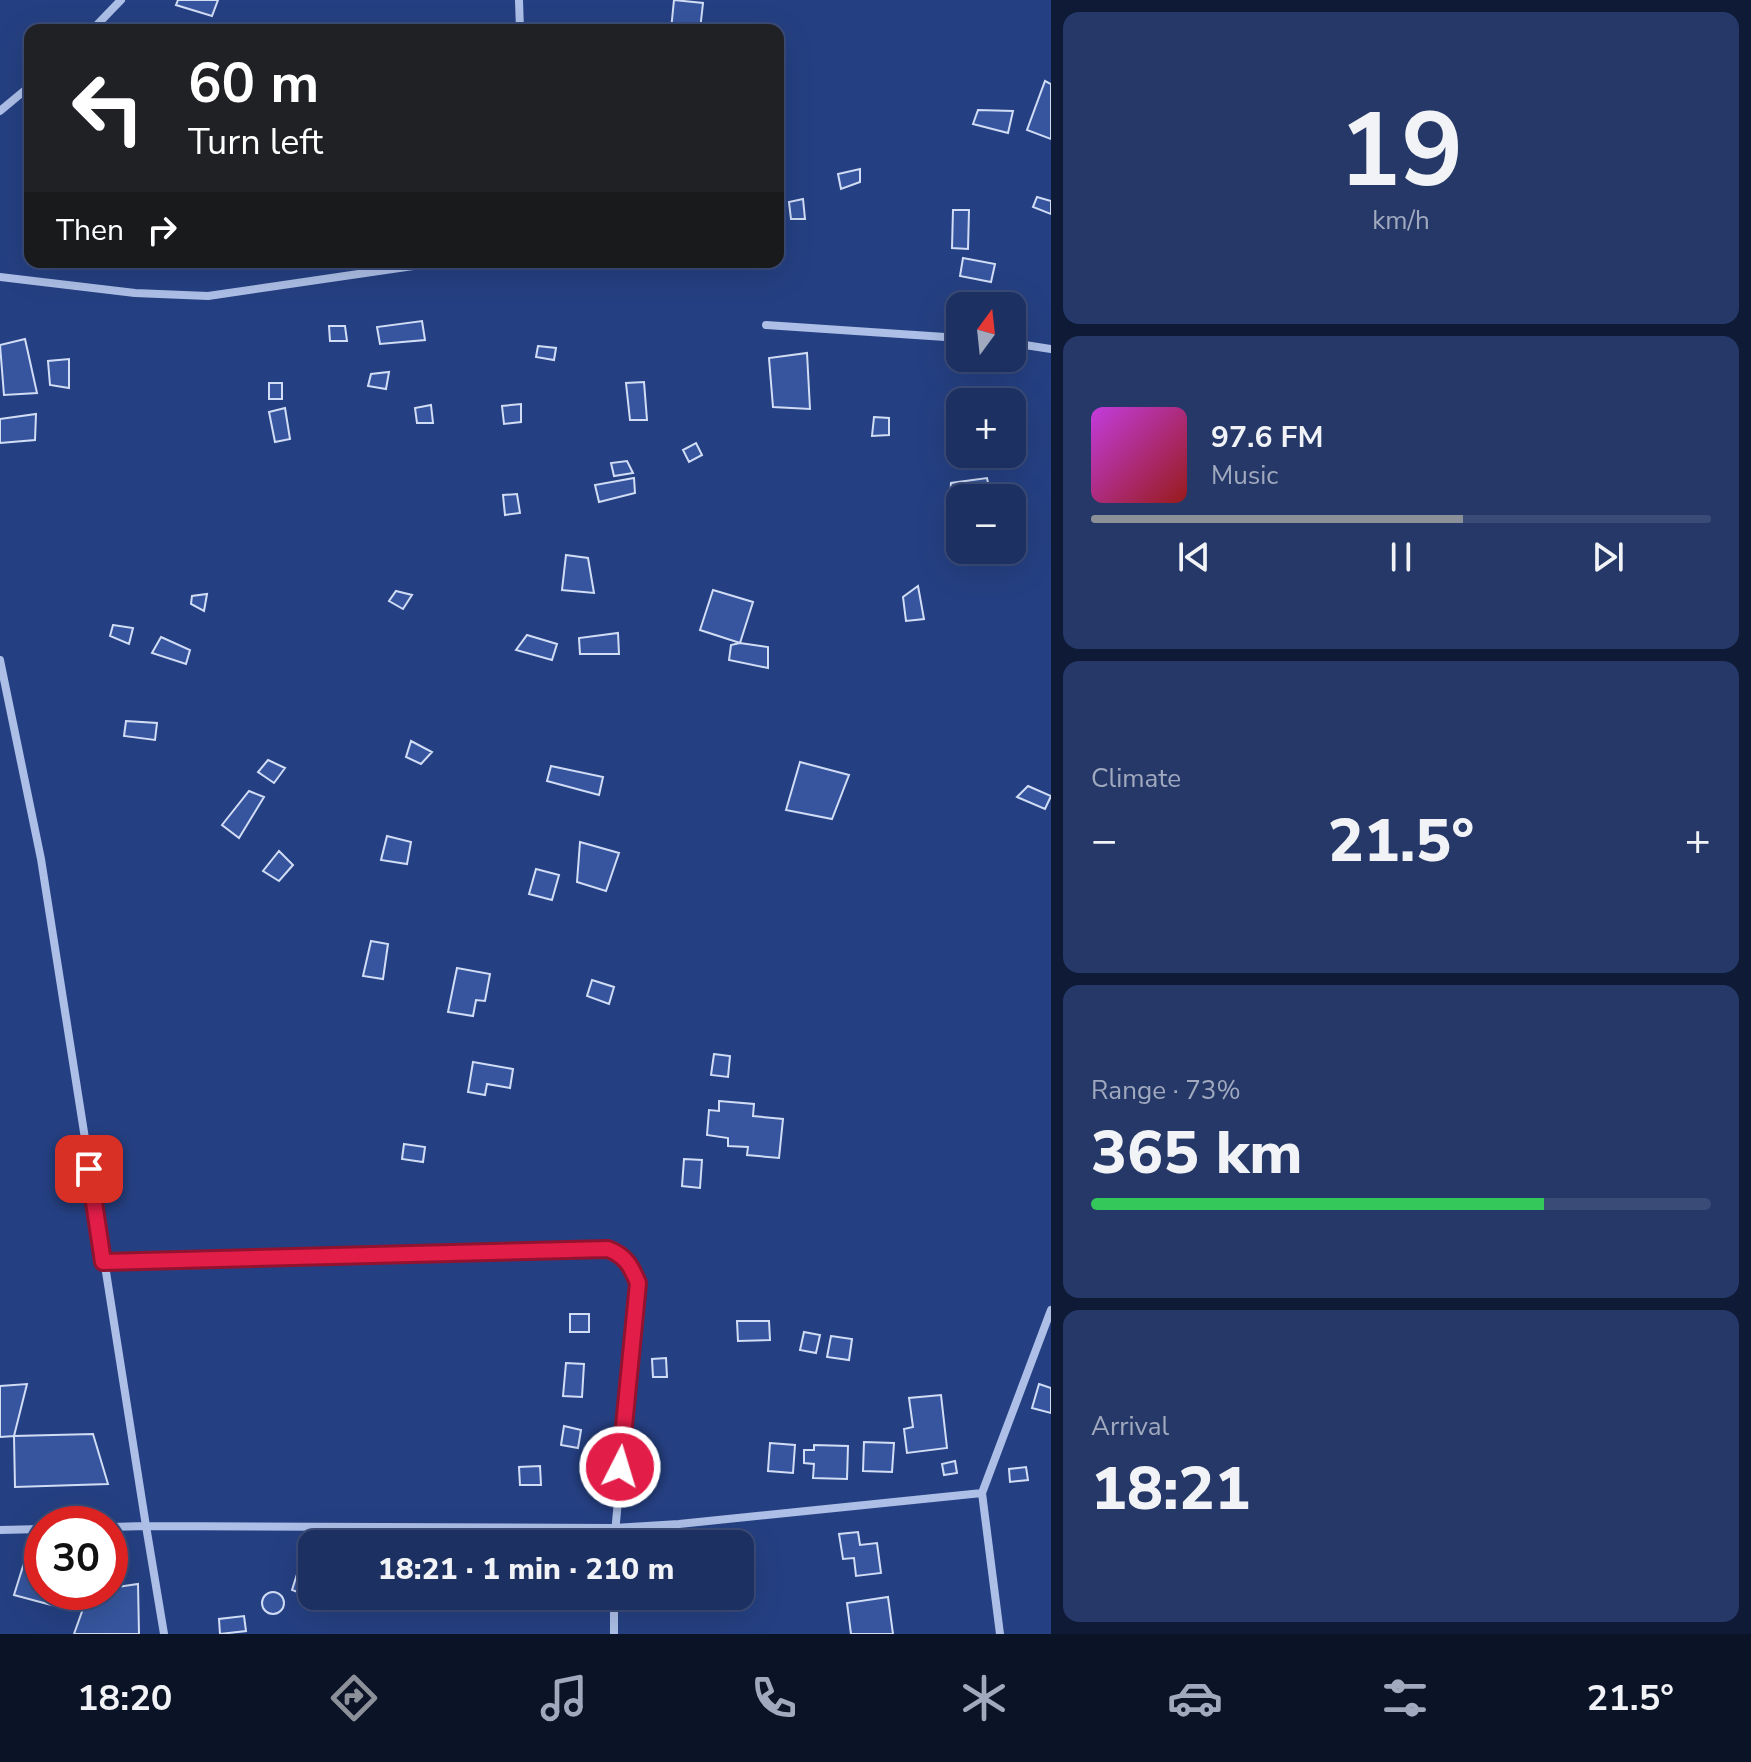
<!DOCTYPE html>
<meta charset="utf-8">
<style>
:root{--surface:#1c3062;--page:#253868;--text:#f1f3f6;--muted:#a0a9be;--line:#3a4b77;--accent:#8c9099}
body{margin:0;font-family:"Nunito Sans",sans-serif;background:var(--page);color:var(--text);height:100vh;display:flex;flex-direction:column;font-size:30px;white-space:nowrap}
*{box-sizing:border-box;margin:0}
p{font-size:26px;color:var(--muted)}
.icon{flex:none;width:44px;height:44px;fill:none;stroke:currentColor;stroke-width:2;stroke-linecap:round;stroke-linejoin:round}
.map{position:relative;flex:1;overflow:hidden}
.sheet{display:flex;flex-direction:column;gap:12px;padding:12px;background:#0f1a36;width:700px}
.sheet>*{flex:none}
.hud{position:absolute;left:24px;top:24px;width:760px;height:244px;border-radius:16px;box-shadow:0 8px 32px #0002,0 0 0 2px var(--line);background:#202124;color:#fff;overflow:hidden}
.needle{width:52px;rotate:15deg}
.fabs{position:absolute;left:946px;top:292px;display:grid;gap:16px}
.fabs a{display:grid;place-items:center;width:80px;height:80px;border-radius:16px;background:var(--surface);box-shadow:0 8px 32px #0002,0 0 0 2px var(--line);font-size:40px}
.speed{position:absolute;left:24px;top:1506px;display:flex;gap:16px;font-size:40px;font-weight:700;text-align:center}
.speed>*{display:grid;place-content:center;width:104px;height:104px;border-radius:50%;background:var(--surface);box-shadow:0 8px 32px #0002,0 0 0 2px var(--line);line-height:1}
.speed .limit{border:12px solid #d22;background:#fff;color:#111}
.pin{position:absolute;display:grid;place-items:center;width:68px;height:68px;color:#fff;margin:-34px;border-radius:16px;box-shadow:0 4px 12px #0006}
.me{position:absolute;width:88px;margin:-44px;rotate:5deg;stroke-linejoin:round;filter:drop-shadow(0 0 6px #0008)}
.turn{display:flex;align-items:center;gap:28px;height:168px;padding:0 32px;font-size:36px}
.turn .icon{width:104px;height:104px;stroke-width:2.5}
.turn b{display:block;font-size:56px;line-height:68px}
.then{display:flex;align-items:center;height:76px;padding:0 32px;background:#0003;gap:16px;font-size:30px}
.big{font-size:60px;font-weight:800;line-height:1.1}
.sheet .tile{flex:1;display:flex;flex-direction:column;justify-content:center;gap:12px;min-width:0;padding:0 28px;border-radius:16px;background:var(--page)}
.sheet .dial{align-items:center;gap:0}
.dial b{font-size:104px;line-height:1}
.song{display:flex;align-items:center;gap:24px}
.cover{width:96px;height:96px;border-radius:12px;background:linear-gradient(135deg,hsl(290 70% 55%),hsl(0 70% 35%))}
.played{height:8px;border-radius:4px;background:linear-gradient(90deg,var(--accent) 60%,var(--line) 60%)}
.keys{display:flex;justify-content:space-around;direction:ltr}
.heat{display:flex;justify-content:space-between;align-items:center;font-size:44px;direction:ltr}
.charge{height:12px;border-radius:6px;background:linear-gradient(90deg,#34c759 73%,var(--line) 0)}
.trip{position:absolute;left:298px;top:1530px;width:456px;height:80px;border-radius:16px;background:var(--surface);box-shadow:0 8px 32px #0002,0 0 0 2px var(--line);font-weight:800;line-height:80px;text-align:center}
.tab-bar{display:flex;height:128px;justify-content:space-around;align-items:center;background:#0b1327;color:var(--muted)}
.tab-bar .icon{width:56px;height:56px}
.tab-bar .on{color:var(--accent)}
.tab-bar b{font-size:36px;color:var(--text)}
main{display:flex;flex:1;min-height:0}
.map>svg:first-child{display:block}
.building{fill:#36559e;stroke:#d1dcf5;stroke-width:2}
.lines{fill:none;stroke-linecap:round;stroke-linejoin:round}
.street{stroke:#adbfe7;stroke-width:8}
.route-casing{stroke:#92132f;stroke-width:20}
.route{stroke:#e11d48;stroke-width:14}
</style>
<main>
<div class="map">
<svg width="1051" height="1634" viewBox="0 0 1051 1634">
<rect width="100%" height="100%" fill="#254082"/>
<!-- building -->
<path class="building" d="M178,0H218L212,16L176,5Z
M674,0L703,3L700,30H671Z
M1045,81L1051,84V139L1027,130Z
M978,110L1013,111L1008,133L973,124Z
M860,169V182L841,189L838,174Z
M1037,197L1051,201V214L1033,207Z
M803,199L805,219H791L789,202Z
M953,210H969L968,249L952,248Z
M963,258L995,264L991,282L960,276Z
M422,321L425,340L380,344L377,327Z
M329,326H345L347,341H330Z
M25,339L37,393L4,395L0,345Z
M538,346L556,348L554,360L536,357Z
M807,353L810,409L773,407L769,358Z
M69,359V388L50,385L48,361Z
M389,372L386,389L368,386L371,374Z
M644,382L647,420H630L626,383Z
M269,383H282V399H269Z
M521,404V422L504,424L502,406Z
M431,405L433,423H417L415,408Z
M285,408L290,439L275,442L269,412Z
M36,414L35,440L0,443V419Z
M874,417L889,418V435L872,436Z
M696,443L702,455L689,462L683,450Z
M627,461L633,473L614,476L611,463Z
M634,478L635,493L599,502L595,485Z
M987,478L991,497L950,498L951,483Z
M517,494L520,513L505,515L503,495Z
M566,555L588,558L594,593L562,590Z
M918,586L924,619L906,621L903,597Z
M713,590L753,602L740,643L700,630Z
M396,591L412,595L403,609L389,601Z
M207,594L204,611L191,604L192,596Z
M113,625L133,628L129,644L110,636Z
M618,633L619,654H580L579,638Z
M527,635L557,644L552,660L516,650Z
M161,637L190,650L186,664L152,653Z
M740,643L768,647V668L729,660L731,645Z
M126,721L157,723L155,740L124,736Z
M411,741L432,752L421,764L406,757Z
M268,760L285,768L274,783L258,772Z
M800,762L849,775L832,819L786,810Z
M551,766L603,777L599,795L547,781Z
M1028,786L1051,796L1045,809L1017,797Z
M249,791L264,797L239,838L222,825Z
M387,836L411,842L407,864L381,860Z
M580,842L619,853L606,891L577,882Z
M279,851L293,865L279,881L263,871Z
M536,869L559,875L552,900L529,894Z
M371,941L388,944L383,979L363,976Z
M457,968L490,974L485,1001L476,1000L473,1016L448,1012Z
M592,980L614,987L609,1004L587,996Z
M714,1054L730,1056L728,1077L711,1075Z
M473,1062L513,1069L510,1088L487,1084L485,1095L468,1092Z
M719,1101L754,1104L753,1116L783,1119L779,1158L747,1155L748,1147L728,1146V1138L707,1135L709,1110L719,1111Z
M404,1144L425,1147L423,1162L402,1159Z
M684,1159L702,1160L700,1188L682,1186Z
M570,1314H589V1332H570Z
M737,1321H769L770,1340L738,1341Z
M804,1332L820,1335L816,1353L800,1350Z
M831,1336L852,1339L849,1360L827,1357Z
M666,1358L667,1377H653L652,1359Z
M566,1363L584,1364L582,1397L563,1396Z
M27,1384L14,1436L0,1437V1386Z
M1039,1384L1051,1388V1413L1032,1408Z
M941,1395L947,1448L907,1453L904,1429L913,1427L909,1398Z
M564,1426L581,1430L578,1448L561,1445Z
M93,1434L108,1484L15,1487L14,1436Z
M864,1442L894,1443L892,1472L863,1471Z
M770,1443L795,1445L793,1473L768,1471Z
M814,1445L848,1446L847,1479L813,1478L814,1464L804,1463V1450H814Z
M955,1461L957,1473L944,1475L942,1464Z
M540,1466L541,1485H520L519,1467Z
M1026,1467L1028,1480L1010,1482L1009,1469Z
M858,1532L860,1545L877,1543L881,1573L856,1576L854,1558L843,1559L839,1534Z
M24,1563L42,1567V1592H73L70,1610L14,1595Z
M300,1565L312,1568V1586L308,1596L292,1590Z
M138,1584L139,1634H74L89,1592H110V1588Z
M262 1603a11 11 0 1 1 22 0a11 11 0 1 1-22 0Z
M888,1597L893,1634H851L847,1603Z
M244,1616L246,1631L220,1634L219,1619Z"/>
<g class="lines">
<!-- street -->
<path class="street" d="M519,0L520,30
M92,30L121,0
M0,111L30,86
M0,277L135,293L208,296L420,265L500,262
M766,325L960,338
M1012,343L1051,349
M0,660L41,859L146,1526L110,1527
M103,1262L608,1249C626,1256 631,1266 638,1283L614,1544
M0,1530L42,1529
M164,1634L146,1526L614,1528L679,1524L982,1493
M614,1634V1596
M1000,1634L982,1493L1051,1310"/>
</g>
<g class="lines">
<!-- route casing -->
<g class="route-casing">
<path id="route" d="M89,1169L103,1262L608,1249C626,1256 631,1266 638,1283L620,1467"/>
</g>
<!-- route -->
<use href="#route" class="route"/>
</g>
</svg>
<div class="fabs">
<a><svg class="needle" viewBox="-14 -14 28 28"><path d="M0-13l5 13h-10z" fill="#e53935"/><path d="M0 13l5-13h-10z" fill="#a0a9be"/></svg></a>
<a>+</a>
<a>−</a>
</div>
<div class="speed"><div class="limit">30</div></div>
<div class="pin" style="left:89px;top:1169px;background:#d93025"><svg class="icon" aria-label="arrive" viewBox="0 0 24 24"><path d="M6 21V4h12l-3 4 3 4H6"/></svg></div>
<svg class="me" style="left:620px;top:1467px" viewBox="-20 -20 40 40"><circle r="17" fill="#e11d48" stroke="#fff" stroke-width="3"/><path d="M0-11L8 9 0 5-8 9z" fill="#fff"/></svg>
<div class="trip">18:21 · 1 min · 210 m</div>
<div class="hud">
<div class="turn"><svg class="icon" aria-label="left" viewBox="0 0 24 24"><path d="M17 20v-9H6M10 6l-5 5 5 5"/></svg><div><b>60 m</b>Turn left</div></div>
<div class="then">Then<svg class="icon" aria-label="right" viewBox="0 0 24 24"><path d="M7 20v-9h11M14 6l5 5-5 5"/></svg></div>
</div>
</div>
<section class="sheet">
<div class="tile dial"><b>19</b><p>km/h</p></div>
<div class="tile">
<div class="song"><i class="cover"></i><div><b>97.6 FM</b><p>Music</p></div></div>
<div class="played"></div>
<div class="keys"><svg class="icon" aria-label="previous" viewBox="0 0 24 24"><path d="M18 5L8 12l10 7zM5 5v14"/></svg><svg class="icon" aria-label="pause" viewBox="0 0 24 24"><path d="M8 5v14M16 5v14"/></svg><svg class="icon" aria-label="next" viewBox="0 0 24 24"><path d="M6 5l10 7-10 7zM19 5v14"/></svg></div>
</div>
<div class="tile"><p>Climate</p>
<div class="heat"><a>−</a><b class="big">21.5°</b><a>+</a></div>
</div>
<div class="tile"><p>Range · 73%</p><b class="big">365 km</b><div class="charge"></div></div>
<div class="tile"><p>Arrival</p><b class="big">18:21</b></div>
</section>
</main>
<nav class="tab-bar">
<b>18:20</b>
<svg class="icon on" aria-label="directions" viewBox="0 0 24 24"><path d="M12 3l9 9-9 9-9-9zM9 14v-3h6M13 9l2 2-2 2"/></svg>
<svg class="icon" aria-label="music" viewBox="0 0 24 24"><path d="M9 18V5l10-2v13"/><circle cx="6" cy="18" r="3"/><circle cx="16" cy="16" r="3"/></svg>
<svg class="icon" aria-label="phone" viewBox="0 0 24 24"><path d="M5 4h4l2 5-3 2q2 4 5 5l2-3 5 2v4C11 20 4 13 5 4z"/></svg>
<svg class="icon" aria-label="climate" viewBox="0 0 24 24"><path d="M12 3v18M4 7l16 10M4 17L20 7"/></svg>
<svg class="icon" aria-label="car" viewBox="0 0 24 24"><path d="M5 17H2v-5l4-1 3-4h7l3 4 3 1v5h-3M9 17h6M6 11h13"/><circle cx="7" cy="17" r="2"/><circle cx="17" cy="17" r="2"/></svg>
<svg class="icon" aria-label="filters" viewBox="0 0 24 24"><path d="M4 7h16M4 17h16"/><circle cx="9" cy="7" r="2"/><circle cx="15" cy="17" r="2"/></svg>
<b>21.5°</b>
</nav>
